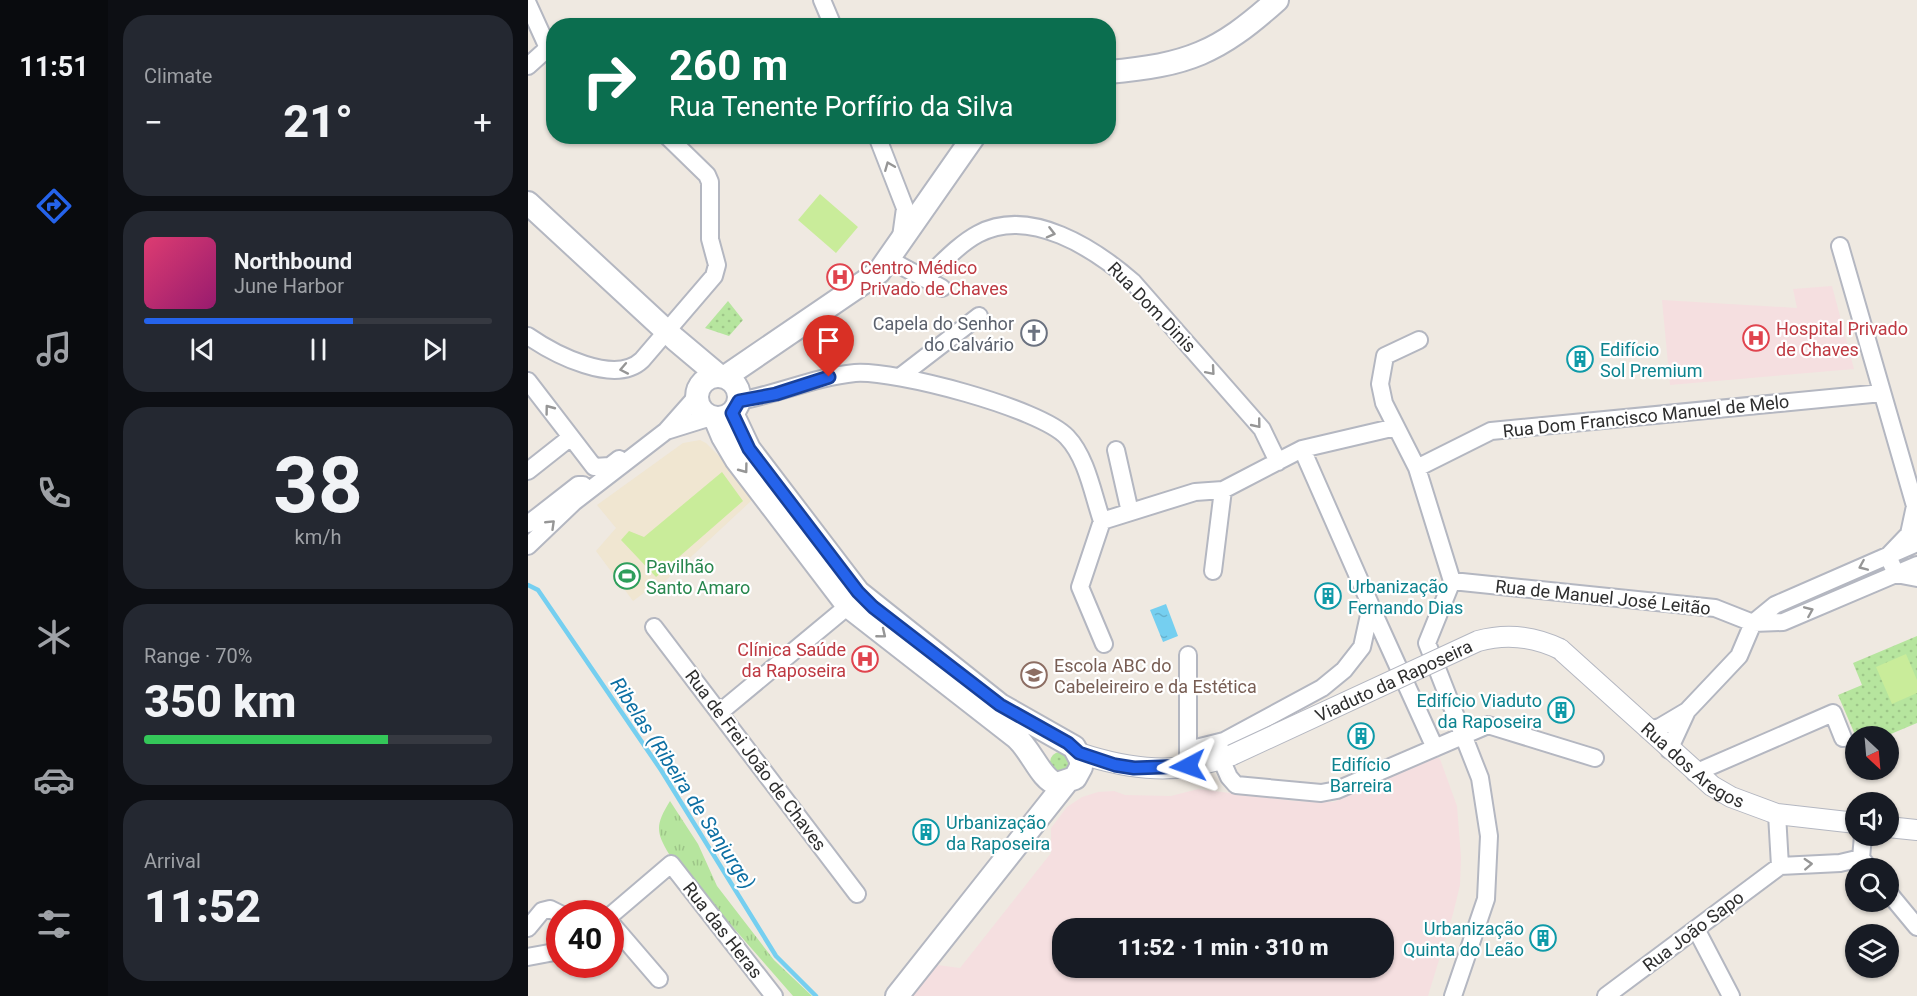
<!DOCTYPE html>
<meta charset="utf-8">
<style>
:root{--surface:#171b24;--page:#242831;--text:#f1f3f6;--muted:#9ea1a6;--line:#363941;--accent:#2563eb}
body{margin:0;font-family:Roboto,sans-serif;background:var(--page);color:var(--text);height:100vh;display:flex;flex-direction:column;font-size:22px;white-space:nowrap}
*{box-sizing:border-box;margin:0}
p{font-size:20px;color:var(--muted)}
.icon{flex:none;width:33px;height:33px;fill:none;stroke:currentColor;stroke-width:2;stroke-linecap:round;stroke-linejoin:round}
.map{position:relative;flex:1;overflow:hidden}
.details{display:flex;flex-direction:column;gap:15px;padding:15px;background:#0d0f14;width:420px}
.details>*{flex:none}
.hud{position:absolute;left:18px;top:18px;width:570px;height:126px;border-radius:24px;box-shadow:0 2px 4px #0004;background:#0b6e4f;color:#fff;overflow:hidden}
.needle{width:39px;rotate:154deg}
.controls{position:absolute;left:1317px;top:726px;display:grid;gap:12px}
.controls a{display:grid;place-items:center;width:54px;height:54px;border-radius:50%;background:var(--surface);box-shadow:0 2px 4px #0004;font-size:30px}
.speed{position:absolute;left:18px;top:900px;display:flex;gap:12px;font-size:30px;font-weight:700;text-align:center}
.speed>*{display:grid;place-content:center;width:78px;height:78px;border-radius:50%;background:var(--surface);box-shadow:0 2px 4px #0004;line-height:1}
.speed .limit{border:9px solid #d22;background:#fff;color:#111}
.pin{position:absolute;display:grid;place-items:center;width:51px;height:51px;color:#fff;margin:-62px -26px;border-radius:50% 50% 50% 0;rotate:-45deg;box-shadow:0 0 6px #0007}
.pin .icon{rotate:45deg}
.me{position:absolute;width:66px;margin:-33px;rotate:266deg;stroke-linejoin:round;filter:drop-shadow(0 0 4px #0008)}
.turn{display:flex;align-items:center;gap:21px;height:126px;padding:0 24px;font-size:27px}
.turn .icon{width:78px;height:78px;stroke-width:2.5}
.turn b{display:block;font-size:42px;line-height:51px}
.big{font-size:45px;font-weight:800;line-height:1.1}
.details .card{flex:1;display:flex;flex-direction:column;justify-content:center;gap:9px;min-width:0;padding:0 21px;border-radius:24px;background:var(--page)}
.details .dial{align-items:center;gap:0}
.dial b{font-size:78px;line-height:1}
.song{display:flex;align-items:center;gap:18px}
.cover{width:72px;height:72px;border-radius:9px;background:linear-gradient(135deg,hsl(340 70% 55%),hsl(320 70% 35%))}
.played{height:6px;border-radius:3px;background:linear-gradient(90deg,var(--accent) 60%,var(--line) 60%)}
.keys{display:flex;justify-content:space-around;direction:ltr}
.heat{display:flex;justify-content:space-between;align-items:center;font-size:33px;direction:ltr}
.charge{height:9px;border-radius:4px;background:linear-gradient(90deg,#34c759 70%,var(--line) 0)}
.trip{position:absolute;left:524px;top:918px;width:342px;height:60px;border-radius:24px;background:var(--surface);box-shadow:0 2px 4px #0004;font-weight:800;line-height:60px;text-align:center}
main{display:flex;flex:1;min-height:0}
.tabs{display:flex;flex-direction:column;width:108px;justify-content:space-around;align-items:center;background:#090b0e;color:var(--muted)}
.tabs .icon{width:42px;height:42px}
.tabs .current{color:var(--accent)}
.tabs b{font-size:27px;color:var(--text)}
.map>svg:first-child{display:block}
.education{fill:#f0e6d1}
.medical{fill:#f5dfe0;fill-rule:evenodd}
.grass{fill:url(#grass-dots)}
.park{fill:url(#park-tufts)}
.pitch{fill:#c9ec9a}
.water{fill:url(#water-ripples)}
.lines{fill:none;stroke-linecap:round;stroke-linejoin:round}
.stream{stroke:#75cff0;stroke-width:4.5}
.minor-casing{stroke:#b4b7c1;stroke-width:20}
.tertiary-casing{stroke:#b4b7c1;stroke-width:22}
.secondary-casing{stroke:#b4b7c1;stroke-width:26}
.minor{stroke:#fff;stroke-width:16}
.tertiary{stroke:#fff;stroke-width:20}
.secondary{stroke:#fff;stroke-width:22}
.tertiary-bridge-casing{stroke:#b4b7c1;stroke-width:22;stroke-linecap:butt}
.tertiary-bridge{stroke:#fff;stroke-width:20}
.oneway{stroke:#969696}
.route-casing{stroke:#184099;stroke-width:15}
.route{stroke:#2563eb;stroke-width:10}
.labels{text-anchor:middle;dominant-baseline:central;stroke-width:4.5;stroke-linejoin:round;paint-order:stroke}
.health-label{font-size:18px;fill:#be3a42;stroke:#fff;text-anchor:start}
.street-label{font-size:18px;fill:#2e2e2e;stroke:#fff}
.worship-label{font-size:18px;fill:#5b616d;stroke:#fff;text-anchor:end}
.culture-label{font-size:18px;fill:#0d838f;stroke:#fff;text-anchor:start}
.leisure-label{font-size:18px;fill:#27864d;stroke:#fff;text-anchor:start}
.education-label{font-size:18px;fill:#785e54;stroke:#fff;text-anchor:start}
.water-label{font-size:20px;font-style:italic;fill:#0d6fa3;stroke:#fff}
</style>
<main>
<nav class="tabs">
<b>11:51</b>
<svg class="icon current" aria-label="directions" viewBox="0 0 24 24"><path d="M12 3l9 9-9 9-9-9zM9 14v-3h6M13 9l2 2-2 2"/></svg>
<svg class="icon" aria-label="music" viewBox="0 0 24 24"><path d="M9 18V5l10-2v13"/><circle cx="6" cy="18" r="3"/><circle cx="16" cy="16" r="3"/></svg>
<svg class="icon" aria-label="phone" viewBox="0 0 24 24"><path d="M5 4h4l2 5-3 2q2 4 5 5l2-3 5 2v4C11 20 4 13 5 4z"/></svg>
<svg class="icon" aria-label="climate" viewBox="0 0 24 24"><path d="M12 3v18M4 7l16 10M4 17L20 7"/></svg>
<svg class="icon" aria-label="car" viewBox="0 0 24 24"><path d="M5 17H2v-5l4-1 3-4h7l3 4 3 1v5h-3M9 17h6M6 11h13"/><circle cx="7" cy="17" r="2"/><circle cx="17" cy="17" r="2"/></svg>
<svg class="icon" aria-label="filters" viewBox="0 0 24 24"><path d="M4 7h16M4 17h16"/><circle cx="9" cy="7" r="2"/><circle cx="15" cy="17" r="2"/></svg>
</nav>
<section class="details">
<div class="card"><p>Climate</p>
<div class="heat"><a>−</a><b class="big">21°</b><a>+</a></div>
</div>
<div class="card">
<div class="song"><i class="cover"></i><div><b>Northbound</b><p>June Harbor</p></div></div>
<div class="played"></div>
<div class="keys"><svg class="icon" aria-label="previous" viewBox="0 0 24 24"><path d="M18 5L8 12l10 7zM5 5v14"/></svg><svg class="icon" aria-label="pause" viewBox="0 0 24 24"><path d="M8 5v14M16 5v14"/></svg><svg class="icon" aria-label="next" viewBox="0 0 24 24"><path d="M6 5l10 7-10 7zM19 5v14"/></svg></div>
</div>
<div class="card dial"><b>38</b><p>km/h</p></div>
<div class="card"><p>Range · 70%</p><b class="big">350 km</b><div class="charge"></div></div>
<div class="card"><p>Arrival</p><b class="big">11:52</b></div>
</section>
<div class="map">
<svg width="1389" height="996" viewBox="0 0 1389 996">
<defs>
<pattern id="grass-dots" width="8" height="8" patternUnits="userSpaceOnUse" patternTransform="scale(1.5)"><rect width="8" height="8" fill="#b6e59e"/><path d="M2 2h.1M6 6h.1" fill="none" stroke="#9dc588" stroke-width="1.8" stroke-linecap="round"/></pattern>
<pattern id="park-tufts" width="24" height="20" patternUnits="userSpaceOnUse" patternTransform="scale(1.5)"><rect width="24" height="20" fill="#b6e59e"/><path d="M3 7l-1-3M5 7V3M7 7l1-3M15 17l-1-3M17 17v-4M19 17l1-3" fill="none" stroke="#9dc588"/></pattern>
<pattern id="water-ripples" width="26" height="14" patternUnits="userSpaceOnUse" patternTransform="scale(1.5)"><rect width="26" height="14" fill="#75cff0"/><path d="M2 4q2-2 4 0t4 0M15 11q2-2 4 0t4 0" fill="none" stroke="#66b2ce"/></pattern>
</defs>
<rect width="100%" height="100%" fill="#efe9e1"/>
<!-- education -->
<path class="education" d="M172,440L178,443L194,459L224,500L135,583L132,581L105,601L68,551L88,528L69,505L155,443Z"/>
<!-- medical -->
<path class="medical" d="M1304,286L1326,369L1142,385L1134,300L1269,308L1265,289Z
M906,755L912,759L929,806L933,857L932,885L925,914L900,996H385L409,965L432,968L523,853V828L539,807L554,797L570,792L586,791L597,795L643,796L670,789L766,801L806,802ZM534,928H855V968H534Z"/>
<!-- grass -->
<path class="grass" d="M200,301L215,320L201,336L177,328Z
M1389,636V723L1358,736L1328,737L1310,695L1334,685L1325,663Z
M522 762a10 10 0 1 1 20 0a10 10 0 1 1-20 0Z"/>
<!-- park -->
<path class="park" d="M142,801L170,844L189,886L246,960L284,996H265L141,854C127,831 128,824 142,801Z"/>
<!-- pitch -->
<path class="pitch" d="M292,194L330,227L308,253L270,220Z
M194,472L215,501L128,577L93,540L101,531L116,537Z
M1378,654L1389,680V693L1364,704L1348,667Z"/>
<!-- water -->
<path class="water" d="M638,604L650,636L635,642L622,610Z"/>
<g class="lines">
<!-- stream -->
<path class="stream" d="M0,585L10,590L133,770L248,956L288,996"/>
<!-- minor casing -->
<g class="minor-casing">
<path id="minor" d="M294,0L305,26
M0,4L20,48L0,66
M349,136L377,208L373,237
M1312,246L1387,506L1381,534L1360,556L1368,574L1389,578
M362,260L414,288
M397,279C413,264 431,244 450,234C502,206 567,249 605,282L734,429L750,462
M0,336C26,354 87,386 114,360L186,276L189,265L182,239V182L179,175L139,136
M891,340L857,356L852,384L856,403L889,468L924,581L899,643L952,778L961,836L958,899L925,996
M373,376L451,316
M0,381L43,437
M211,401C250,394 287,377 327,373C367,370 512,408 539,437C559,458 565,495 574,521
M138,431L183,417
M588,450L602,512
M889,468L963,431L1354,393
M0,471L43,437L66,467L82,466L91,459
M574,521L667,492L695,490L774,449L868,427
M574,521L552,587L576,644
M0,524L50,485H55
M0,546L46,502L138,431L169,396
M685,571L695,490
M924,581L1187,608L1225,623L1255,622L1389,565
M843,607L907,748
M126,627L329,894
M660,655V759
M191,713L320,606
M1120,730L1132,727L1159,711
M660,750L696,741L794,688L816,670L834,647L843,606L774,449
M1141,750L1159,711L1211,656L1225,623L1247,605L1389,543
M693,759L701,777L708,785L793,793L809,790L960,725L1067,758
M1167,773L1305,713L1315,738
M1249,814L1252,866L1312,863L1333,858
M1335,836L1333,858L1341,868
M1360,892L1389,927
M82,916L143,864L246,996
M82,922L131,979
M0,928L14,911L22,909L32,914
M1168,929L1203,996
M0,957L32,951
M1078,996L1252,866"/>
</g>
<!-- tertiary casing -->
<g class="tertiary-casing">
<g id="tertiary">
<path id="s1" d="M1032,649L1184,786L1203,797L1249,814L1328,823"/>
<path d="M551,753C602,770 652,776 704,755"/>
<path d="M1360,827L1389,830"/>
</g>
</g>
<!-- secondary casing -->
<g class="secondary-casing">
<path id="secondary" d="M580,72C660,65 690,53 749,0
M0,203L147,339L191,376
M169 397a21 21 0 1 1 42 0a21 21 0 1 1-42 0Z
M197,377L351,272L446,136
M187,418L195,437L208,459L320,606L488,737C504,751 513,780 529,784L547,778L553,767V760L546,747L472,705L330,592L221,449L204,413
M369,996L537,784"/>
</g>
<!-- minor -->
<use href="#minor" class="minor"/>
<!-- tertiary -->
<use href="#tertiary" class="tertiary"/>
<!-- secondary -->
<use href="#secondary" class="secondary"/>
<!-- tertiary-bridge casing -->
<g class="tertiary-bridge-casing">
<g id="tertiary-bridge">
<path id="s2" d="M704,755L950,641C979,633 1005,636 1032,649"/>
</g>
</g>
<!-- tertiary-bridge -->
<use href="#tertiary-bridge" class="tertiary-bridge"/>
</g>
<!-- one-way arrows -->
<defs><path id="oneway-chevron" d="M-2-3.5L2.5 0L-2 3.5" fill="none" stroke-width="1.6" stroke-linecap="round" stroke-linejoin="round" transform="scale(1.5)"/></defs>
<g class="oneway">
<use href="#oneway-chevron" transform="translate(361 166) rotate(-112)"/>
<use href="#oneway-chevron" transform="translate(523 233) rotate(14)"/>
<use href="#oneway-chevron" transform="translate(96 369) rotate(169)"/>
<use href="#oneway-chevron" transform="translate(683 371) rotate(49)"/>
<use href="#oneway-chevron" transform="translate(21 409) rotate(-127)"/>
<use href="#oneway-chevron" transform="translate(729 424) rotate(51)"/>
<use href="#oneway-chevron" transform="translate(216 469) rotate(53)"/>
<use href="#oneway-chevron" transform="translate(23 524) rotate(-44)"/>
<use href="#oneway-chevron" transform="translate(1335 566) rotate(157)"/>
<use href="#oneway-chevron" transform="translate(1281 611) rotate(-23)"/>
<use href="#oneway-chevron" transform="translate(354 634) rotate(39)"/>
<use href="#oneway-chevron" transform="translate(1280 864) rotate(-3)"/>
</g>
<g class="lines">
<!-- route casing -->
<g class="route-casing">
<path id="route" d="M301,377L248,394L211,401L204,413L221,449L330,592L345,607L472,705L540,743L551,753L587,765L606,768L660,766"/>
</g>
<!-- route -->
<use href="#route" class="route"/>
</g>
<!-- icons -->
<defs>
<g id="hospital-ring" transform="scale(1.35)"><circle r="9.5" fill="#fff" stroke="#e0444e" stroke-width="1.5"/><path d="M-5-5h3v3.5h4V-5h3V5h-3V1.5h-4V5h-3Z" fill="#e0444e"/></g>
<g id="church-ring" transform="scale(1.35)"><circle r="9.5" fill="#fff" stroke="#6b7280" stroke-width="1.5"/><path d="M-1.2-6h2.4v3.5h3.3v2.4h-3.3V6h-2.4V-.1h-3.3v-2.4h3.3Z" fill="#6b7280"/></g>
<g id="building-ring" transform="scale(1.35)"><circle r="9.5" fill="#fff" stroke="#0f9aa8" stroke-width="1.5"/><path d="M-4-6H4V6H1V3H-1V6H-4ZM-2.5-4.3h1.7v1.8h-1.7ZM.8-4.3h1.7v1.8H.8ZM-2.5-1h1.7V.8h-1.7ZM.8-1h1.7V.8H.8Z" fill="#0f9aa8"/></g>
<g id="stadium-ring" transform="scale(1.35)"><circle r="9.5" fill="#fff" stroke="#2e9e5b" stroke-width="1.5"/><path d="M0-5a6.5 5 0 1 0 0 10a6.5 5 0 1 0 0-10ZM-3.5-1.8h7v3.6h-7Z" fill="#2e9e5b"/></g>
<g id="school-ring" transform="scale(1.35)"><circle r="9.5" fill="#fff" stroke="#8d6e63" stroke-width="1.5"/><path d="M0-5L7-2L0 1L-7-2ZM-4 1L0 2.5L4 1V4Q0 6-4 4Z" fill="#8d6e63"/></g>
</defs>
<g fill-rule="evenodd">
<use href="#hospital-ring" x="312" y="277"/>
<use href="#church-ring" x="506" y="333"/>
<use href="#hospital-ring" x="1228" y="338"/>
<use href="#building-ring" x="1052" y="359"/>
<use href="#stadium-ring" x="99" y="576"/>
<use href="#building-ring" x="800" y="596"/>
<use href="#hospital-ring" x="337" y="659"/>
<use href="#school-ring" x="506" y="675"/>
<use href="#building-ring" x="1033" y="710"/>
<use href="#building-ring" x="833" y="736"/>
<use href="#building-ring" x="398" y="832"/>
<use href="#building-ring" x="1015" y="938"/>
</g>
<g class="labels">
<!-- health labels -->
<g class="health-label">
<text x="332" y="267">Centro Médico<tspan x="332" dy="21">Privado de Chaves</tspan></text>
<text x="1248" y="328">Hospital Privado<tspan x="1248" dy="21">de Chaves</tspan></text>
<text x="318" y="649" text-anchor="end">Clínica Saúde<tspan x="318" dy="21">da Raposeira</tspan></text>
</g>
<!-- street labels -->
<g class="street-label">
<text transform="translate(624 307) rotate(46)">Rua Dom Dinis</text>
<text transform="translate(1118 416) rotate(-6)">Rua Dom Francisco Manuel de Melo</text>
<text transform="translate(1075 597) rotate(6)">Rua de Manuel José Leitão</text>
<text stroke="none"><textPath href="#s2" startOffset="178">Viaduto da Raposeira</textPath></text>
<text transform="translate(228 760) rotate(53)">Rua de Frei João de Chaves</text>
<text stroke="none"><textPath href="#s1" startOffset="177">Rua dos Aregos</textPath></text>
<text transform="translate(195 930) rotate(52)">Rua das Heras</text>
<text transform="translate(1165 931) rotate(-37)">Rua João Sapo</text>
</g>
<!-- worship labels -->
<g class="worship-label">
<text x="486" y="323">Capela do Senhor<tspan x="486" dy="21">do Calvário</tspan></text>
</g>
<!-- culture labels -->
<g class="culture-label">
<text x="1072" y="349">Edifício<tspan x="1072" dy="21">Sol Premium</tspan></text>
<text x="820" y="586">Urbanização<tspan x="820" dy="21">Fernando Dias</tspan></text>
<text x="1014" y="700" text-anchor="end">Edifício Viaduto<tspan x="1014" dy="21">da Raposeira</tspan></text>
<text x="833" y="764" text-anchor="middle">Edifício<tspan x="833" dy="21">Barreira</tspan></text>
<text x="418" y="822">Urbanização<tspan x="418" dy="21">da Raposeira</tspan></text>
<text x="996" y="928" text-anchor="end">Urbanização<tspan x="996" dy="21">Quinta do Leão</tspan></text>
</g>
<!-- leisure labels -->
<g class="leisure-label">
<text x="118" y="566">Pavilhão<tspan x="118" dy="21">Santo Amaro</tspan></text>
</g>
<!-- education labels -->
<g class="education-label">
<text x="526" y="665">Escola ABC do<tspan x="526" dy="21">Cabeleireiro e da Estética</tspan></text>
</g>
<!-- water labels -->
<g class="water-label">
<text transform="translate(155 783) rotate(57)">Ribelas (Ribeira de Sanjurge)</text>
</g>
</g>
</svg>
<div class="controls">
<a><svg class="needle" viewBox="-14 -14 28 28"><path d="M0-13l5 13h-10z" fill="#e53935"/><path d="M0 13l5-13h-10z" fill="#9ea1a6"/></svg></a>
<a><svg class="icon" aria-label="sound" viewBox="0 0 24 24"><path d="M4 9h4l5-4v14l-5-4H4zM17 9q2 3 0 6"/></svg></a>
<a><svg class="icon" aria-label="search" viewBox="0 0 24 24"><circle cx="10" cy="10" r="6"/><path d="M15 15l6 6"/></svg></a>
<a><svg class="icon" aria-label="layers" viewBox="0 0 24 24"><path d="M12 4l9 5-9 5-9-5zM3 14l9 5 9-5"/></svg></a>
</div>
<div class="speed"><div class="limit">40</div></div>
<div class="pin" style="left:301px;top:377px;background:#d93025"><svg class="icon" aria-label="arrive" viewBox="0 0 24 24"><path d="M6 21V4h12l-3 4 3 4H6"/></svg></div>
<svg class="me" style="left:660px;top:766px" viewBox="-20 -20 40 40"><path d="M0-17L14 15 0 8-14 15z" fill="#2563eb" stroke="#fff" stroke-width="4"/></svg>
<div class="trip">11:52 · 1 min · 310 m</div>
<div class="hud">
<div class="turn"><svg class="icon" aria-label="right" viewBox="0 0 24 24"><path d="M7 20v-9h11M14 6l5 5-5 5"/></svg><div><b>260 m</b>Rua Tenente Porfírio da Silva</div></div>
</div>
</div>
</main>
